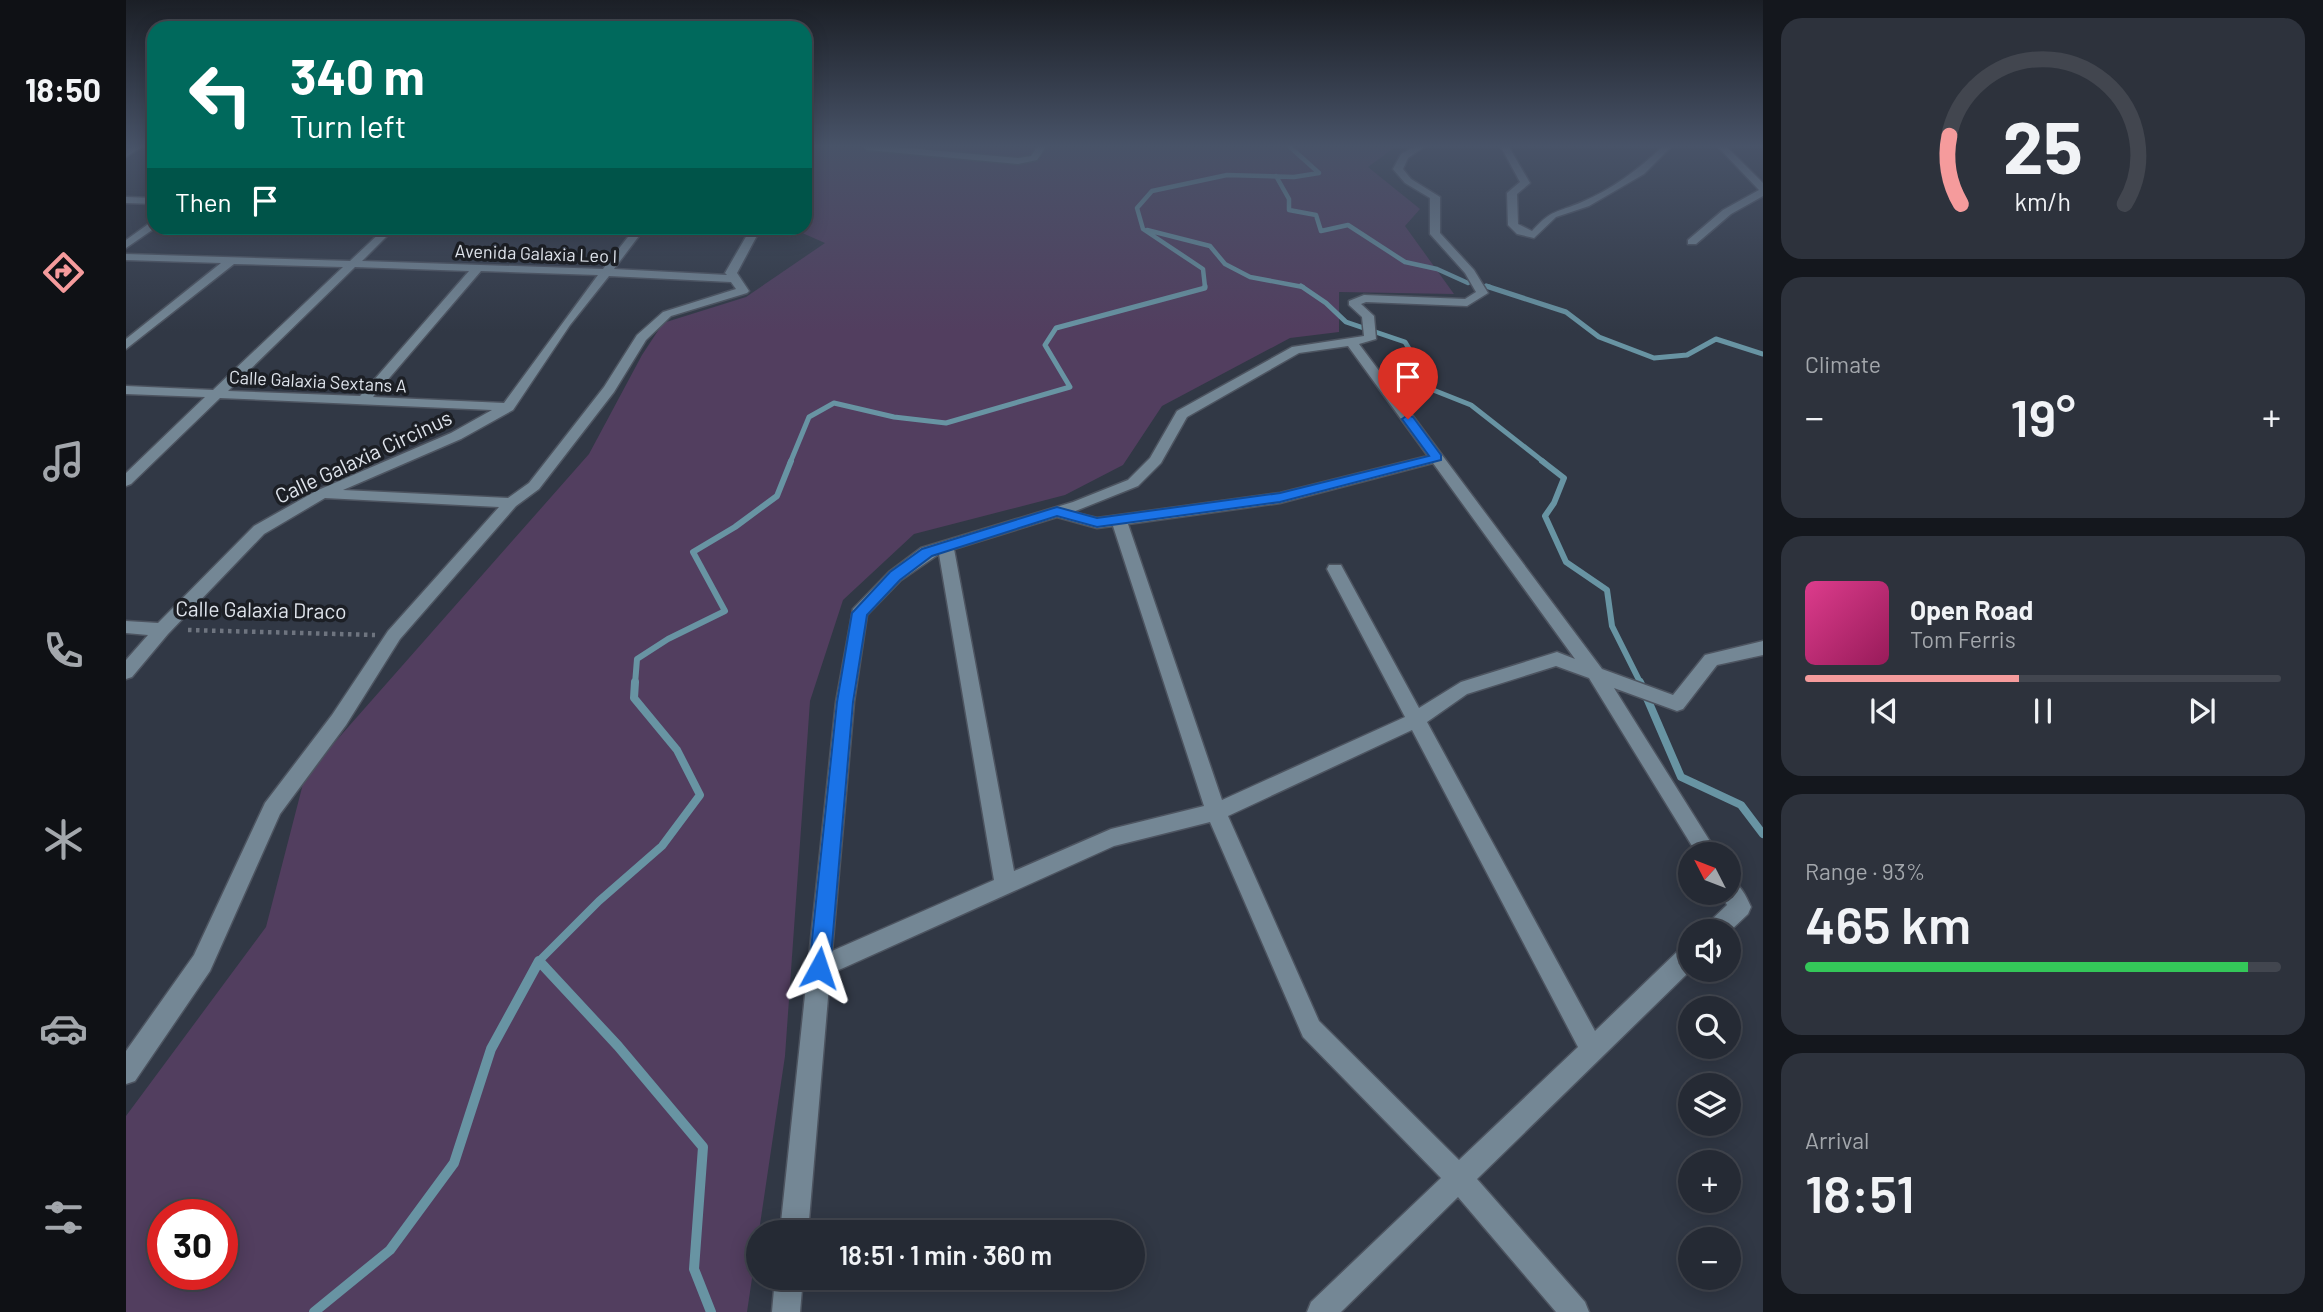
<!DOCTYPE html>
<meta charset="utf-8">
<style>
:root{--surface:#252a34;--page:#2d323c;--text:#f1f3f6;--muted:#a3a7ac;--line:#42464f;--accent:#f59b9c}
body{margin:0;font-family:Barlow,sans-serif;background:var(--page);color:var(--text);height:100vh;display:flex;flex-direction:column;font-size:26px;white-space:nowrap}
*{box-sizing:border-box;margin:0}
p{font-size:23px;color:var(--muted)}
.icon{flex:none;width:38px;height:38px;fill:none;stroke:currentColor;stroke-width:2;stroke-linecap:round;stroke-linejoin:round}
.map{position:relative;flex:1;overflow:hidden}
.details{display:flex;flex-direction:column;gap:18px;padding:18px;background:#14171d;width:560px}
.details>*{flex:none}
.top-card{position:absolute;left:21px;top:21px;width:665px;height:214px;border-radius:21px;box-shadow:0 4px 18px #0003,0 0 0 2px var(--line);background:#00695c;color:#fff;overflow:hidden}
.needle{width:46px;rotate:312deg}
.buttons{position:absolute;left:1552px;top:842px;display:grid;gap:14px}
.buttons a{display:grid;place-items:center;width:63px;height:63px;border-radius:50%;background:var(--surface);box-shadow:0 4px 18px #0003,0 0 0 2px var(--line);font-size:35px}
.speed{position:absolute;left:21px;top:1199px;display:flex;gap:14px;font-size:35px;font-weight:700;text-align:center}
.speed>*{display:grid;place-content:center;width:91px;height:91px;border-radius:50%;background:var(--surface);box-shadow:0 4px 18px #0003,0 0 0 2px var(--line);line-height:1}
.speed .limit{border:10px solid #d22;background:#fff;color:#111}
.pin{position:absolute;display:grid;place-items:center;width:60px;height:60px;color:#fff;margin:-72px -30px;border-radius:50% 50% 50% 0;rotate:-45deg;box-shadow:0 0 7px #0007}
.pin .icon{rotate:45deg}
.me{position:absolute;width:77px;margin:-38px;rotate:5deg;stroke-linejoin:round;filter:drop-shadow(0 0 5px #0008)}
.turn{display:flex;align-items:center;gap:24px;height:147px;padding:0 28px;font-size:32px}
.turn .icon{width:91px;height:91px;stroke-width:2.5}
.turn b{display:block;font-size:49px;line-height:60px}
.then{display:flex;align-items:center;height:66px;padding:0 28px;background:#0003;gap:14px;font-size:26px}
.big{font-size:52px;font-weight:600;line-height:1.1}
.details .tile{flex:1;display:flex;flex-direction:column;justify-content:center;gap:10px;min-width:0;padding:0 24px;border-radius:21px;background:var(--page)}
.details .dial{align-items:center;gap:0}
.dial svg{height:182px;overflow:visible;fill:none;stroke:var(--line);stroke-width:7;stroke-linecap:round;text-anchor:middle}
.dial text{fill:var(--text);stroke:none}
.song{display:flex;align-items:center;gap:21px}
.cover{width:84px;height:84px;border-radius:10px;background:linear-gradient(135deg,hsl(330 70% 55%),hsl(330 70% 35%))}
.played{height:7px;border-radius:4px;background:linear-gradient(90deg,var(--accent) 45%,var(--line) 45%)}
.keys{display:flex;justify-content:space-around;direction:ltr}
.heat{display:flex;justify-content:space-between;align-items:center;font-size:38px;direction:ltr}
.charge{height:10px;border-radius:5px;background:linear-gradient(90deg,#34c759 93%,var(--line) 0)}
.trip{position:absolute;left:620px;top:1220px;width:399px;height:70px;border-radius:35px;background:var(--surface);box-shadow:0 4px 18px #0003,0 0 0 2px var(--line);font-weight:600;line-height:70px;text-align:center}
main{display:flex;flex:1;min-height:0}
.menu{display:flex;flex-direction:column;width:126px;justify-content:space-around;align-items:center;background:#0f1115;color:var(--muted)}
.menu .icon{width:49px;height:49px}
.menu .selected{color:var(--accent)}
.menu b{font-size:32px;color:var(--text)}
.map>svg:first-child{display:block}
.green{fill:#523e5f;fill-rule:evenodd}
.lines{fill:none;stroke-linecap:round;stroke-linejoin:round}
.stream-far4{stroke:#6894a3;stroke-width:4.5}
.stream-far3{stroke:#6894a3;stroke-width:5}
.stream-far2{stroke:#6894a3;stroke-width:6}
.stream-far1{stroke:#6894a3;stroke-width:8}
.stream{stroke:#6894a3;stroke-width:10}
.minor-casing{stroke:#4d5460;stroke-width:3}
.path{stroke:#6e747f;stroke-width:4.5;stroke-dasharray:3.5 4.5;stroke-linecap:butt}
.minor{fill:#748795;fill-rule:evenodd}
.route{fill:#1a73e8;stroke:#114b97;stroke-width:2}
.labels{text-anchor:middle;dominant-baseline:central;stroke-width:7;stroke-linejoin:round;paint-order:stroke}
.far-street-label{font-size:18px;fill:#e0e5ed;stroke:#1c1f25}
.street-label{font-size:21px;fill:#e0e5ed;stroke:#1c1f25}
</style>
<main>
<nav class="menu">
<b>18:50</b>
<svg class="icon selected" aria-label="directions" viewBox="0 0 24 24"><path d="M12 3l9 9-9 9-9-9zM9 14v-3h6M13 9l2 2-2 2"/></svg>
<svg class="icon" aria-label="music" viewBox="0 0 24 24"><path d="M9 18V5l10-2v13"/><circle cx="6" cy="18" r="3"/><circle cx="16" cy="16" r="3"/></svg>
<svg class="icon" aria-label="phone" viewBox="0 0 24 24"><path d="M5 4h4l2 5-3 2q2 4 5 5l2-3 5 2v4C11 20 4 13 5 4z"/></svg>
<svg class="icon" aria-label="climate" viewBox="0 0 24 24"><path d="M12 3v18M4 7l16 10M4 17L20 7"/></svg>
<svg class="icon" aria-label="car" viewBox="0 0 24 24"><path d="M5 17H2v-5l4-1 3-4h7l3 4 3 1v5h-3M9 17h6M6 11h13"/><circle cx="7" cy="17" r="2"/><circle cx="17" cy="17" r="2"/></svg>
<svg class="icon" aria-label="filters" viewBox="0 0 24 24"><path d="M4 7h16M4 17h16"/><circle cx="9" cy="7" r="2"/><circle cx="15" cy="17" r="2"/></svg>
</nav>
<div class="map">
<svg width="1637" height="1312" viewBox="0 0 1637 1312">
<rect width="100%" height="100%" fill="#313845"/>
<!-- green -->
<path class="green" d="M679,147H1269L1242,167L1294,209L1279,226L1328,294L1213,292V332L1164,338L1036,406L997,465L939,495L788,534L717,600L684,701L659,1056L621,1312H0V1116L140,927L179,776L463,454L516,355L537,323L620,297L699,243L665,228H679ZM37,1214H96V1274H37Z"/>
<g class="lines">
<!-- stream-far4 -->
<path class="stream-far4" d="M1150,176L1163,199V210L1190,215L1195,231L1222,225L1279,262L1311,269L1342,283
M1021,230L1084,246L1099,264L1124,277L1177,287
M1360,286L1364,287
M1079,287L1077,269L1017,229L1011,208L1026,191L1101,175L1168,177L1193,173L1164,147"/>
<!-- stream-far3 -->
<path class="stream-far3" d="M1175,286L1200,303L1220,322L1279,342L1293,365L1292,384L1345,405L1419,463
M1360,286L1440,312L1473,337L1528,358L1561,355L1590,339L1637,354
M664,463L683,417L708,403L768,417L820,423L944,387L919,345L930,328L1079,288V286"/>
<!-- stream-far2 -->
<path class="stream-far2" d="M1416,461L1438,478L1428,503L1419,516L1440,562L1481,590L1486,626L1515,684
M509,684L511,659L542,639L599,611L567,552L609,527L651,496L665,461"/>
<!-- stream-far1 -->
<path class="stream-far1" d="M1514,682L1555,777L1615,805L1637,834
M412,962L473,901L536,846L574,795L551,750L508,698L509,682"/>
<!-- stream -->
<path class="stream" d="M413,961L492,1046L577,1147L568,1269L585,1312
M188,1312L264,1250L328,1163L365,1049L413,961"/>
<!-- minor casing -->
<g class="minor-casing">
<path id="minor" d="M6,147H16L0,157V150Z
M737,147H770L892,158L905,156L911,147H920L911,160L892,164L741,150Z
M1288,147H1298L1282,158L1277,169L1285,179L1314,197V233L1348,270L1362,293L1341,306L1240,302L1235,304L1248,316L1250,339L1233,344L1476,669L1547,695L1579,655L1637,641V655L1591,665L1557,709L1551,711L1488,688L1592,854H1571L1463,678L1430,666L1341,694L1301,722L1469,1031L1556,947L1564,944L1565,970L1351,1179L1459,1302L1463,1312H1430L1332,1197L1215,1312H1181L1185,1302L1315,1178L1177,1037L1084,822L988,846L704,974L682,1232H654L710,702L727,609L763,572L795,548L947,502L1002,480L1024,458L1051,411L1166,347L1238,336L1236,317L1223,305V301L1238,295L1339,299L1350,292L1339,273L1304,234V198L1279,183L1267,169L1275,154ZM1222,346L1302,456L1154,493L971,518L947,512L1012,486L1035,463L1061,417L1173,353ZM1307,463L1449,659L1431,652L1335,682L1293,708L1215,565H1203L1201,569L1279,717L1096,800L1002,524L1154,503ZM931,517L971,528L987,526L1078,806L985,829L888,871L828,549ZM813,554L868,880L706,951L728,702L741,615L775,580ZM1286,730L1452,1047L1333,1160L1193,1021L1102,816Z
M1375,147H1383L1404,183L1391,194L1392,224L1406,231C1426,209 1430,213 1456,202C1486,189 1512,170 1536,147H1545L1518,174L1463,206L1430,217L1408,238L1391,234L1382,225L1381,193L1394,182Z
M1592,147H1601L1637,183V196L1605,214L1570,244H1562V240L1597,210L1633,190Z
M0,197L28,198V204L0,203Z
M28,220L29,228L0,248V240Z
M259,228H269L236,261L477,269L509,228H519L488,269L601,275L599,273L625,228H635L611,273L623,291L621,293L545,316L520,340L488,392L413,489L390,506L274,639L220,725L154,814L84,971L9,1081L0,1084V1051L68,955L139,803L206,715L262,631L373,507L199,498L138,534L42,634L6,677L0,679V660L22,635L0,633V621L32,623L128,526L190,491L325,433L366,410L94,398L5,484L0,486V473L79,397L0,394V386L87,390L217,267L108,264L0,349V339L95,263L0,260V254L224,261ZM229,267L343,271L234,396L102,391ZM355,271L472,275L378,403L247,397ZM483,276L605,282L610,289L537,312L511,335L478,387L403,483L382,498L217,490L335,439L387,410L444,325Z
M1603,879C1614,883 1620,896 1625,907L1622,914L1603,932L1578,931L1581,924L1601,905L1594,892H1603Z
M649,1278H677L674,1312H646Z"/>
</g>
<!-- path -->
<path class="path" d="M62,630L249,635"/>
<!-- minor -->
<use href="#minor" class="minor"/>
</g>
<!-- sky -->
<linearGradient id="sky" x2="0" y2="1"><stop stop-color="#1b1f26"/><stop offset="0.44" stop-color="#485368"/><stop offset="1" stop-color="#485368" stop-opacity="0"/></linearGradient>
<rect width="1637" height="331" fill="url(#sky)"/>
<!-- route -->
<path class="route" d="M1282,415L1287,417L1315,455V460L1154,502L971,527L931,516L806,556L774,580L741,615L727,702L704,968L701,975L693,978L686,975L683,968L711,702L726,613L764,572L796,549L931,507L971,518L1154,493L1303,456L1276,419Z"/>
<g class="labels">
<!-- far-street labels -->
<g class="far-street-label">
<text transform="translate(410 253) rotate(2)">Avenida Galaxia Leo I</text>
<text transform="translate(192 381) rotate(3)">Calle Galaxia Sextans A</text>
</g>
<!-- street labels -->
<g class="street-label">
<text transform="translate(237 456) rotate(-25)">Calle Galaxia Circinus</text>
<text transform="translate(135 609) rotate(1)">Calle Galaxia Draco</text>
</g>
</g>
</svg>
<div class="buttons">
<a><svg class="needle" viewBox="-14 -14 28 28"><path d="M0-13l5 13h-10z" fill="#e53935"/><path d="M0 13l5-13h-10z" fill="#a3a7ac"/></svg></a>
<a><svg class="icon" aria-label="sound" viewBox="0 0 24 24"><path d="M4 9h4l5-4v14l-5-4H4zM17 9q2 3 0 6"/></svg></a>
<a><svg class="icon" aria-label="search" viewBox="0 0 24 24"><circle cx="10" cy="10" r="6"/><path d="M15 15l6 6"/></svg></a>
<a><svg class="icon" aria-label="layers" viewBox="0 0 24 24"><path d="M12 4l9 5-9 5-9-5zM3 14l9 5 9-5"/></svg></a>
<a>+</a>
<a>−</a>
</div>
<div class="speed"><div class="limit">30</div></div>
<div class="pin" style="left:1282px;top:419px;background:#d93025"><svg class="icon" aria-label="arrive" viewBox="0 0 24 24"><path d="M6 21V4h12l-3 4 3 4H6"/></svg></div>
<svg class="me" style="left:693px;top:968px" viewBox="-20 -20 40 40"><path d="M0-17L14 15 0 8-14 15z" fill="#1a73e8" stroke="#fff" stroke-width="4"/></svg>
<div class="trip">18:51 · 1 min · 360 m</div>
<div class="top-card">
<div class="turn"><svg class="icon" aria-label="left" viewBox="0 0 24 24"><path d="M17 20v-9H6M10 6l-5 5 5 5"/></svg><div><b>340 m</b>Turn left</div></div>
<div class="then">Then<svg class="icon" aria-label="arrive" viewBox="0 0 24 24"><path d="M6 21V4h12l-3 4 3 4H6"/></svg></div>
</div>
</div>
<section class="details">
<div class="tile dial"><svg viewBox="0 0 100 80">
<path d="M14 69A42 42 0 1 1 86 69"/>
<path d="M14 69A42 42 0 0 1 9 39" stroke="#f59b9c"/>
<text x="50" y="56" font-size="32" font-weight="700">25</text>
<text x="50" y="72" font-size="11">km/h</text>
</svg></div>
<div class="tile"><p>Climate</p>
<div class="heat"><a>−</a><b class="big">19°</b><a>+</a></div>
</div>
<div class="tile">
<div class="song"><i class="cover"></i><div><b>Open Road</b><p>Tom Ferris</p></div></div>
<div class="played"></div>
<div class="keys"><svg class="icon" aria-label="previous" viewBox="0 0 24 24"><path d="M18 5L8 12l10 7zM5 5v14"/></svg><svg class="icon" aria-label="pause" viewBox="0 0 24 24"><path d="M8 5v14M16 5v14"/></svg><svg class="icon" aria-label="next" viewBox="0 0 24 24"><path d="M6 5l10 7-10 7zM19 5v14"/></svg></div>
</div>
<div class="tile"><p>Range · 93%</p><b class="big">465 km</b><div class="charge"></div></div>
<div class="tile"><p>Arrival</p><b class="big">18:51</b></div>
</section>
</main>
